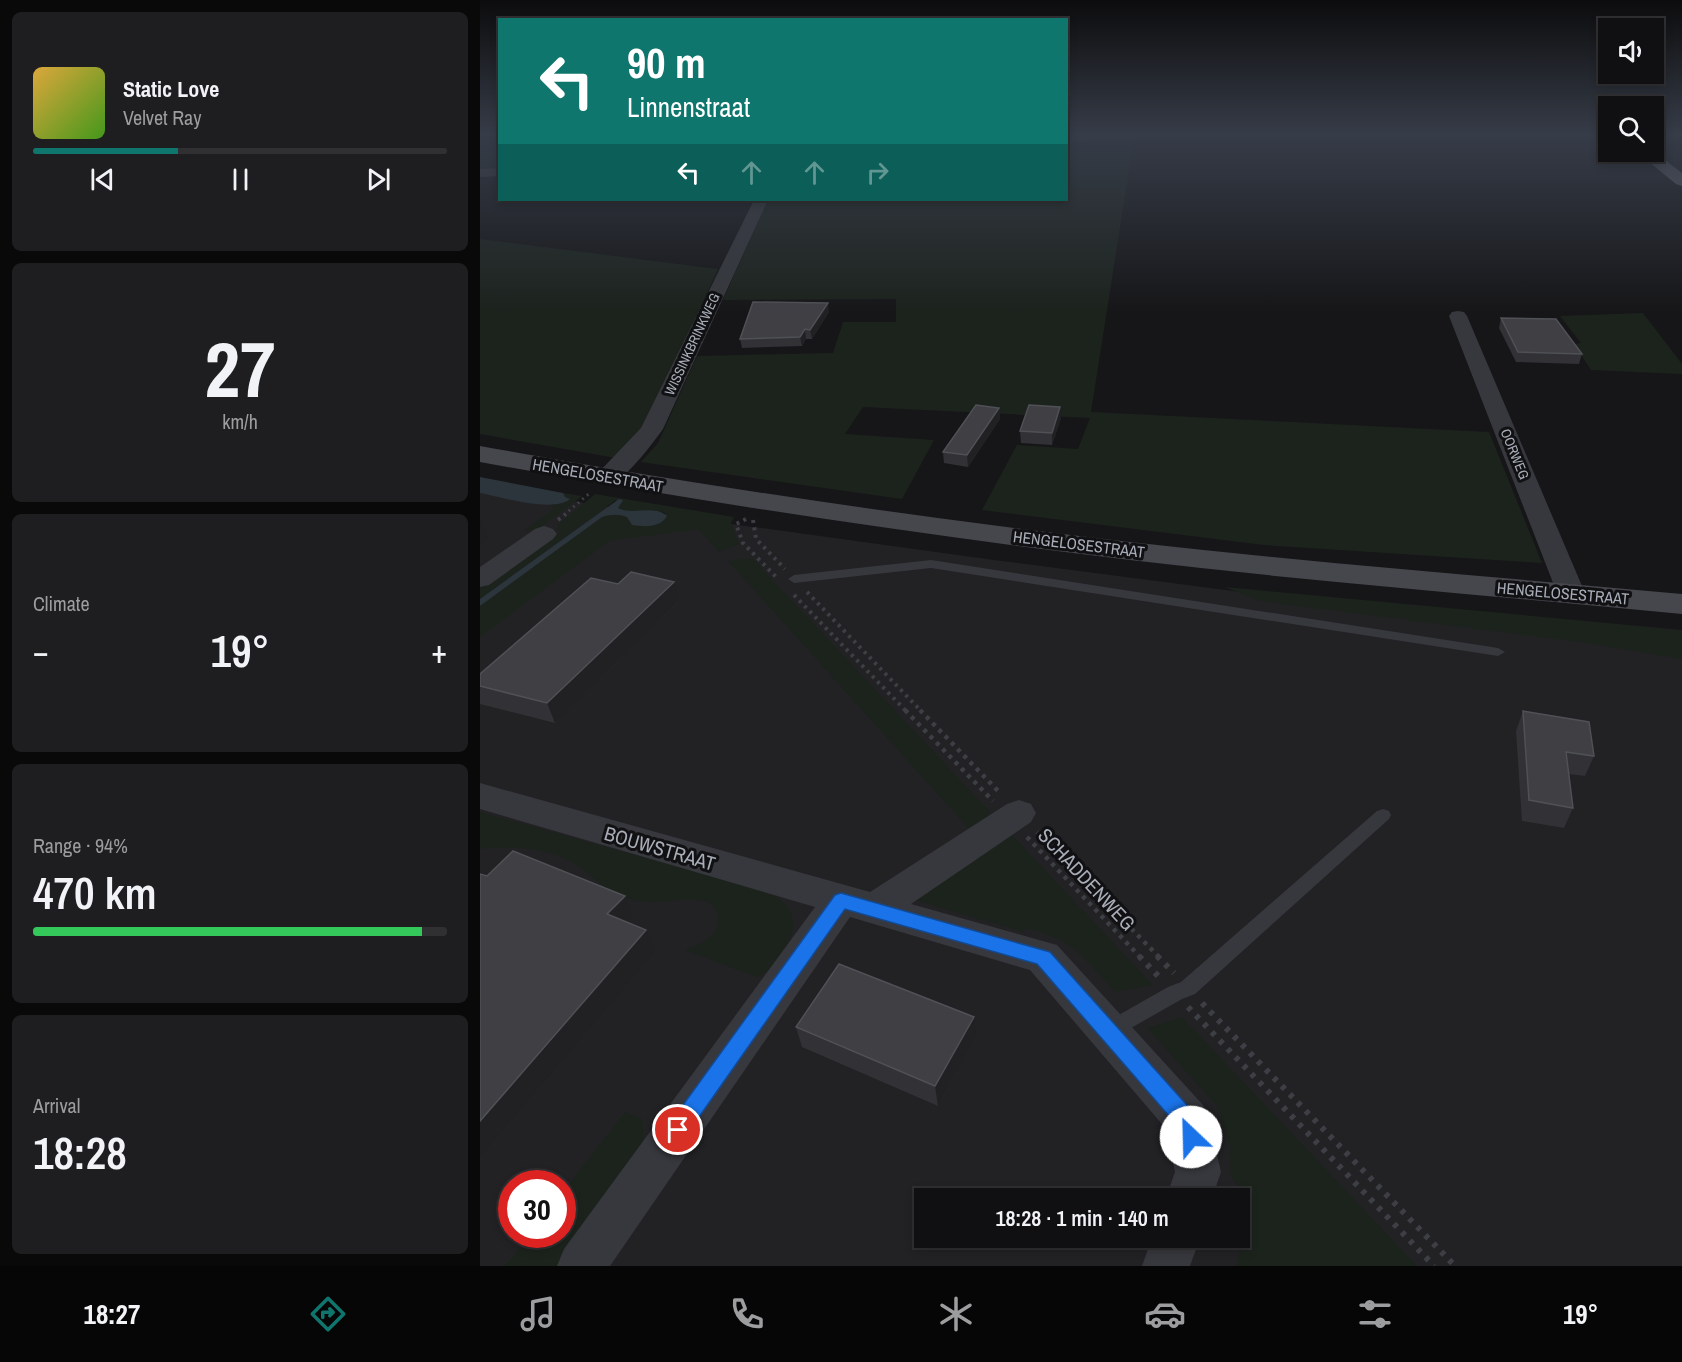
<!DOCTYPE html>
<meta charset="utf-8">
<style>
:root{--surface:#101012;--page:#1e1e20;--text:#f1f3f6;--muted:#9c9d9f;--line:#303032;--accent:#0f766e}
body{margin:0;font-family:"Archivo Narrow",sans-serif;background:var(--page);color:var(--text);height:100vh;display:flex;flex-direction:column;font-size:22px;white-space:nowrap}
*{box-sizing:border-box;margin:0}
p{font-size:20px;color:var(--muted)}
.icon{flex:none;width:33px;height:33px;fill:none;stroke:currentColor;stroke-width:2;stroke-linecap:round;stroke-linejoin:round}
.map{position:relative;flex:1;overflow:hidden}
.details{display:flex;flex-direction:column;gap:12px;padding:12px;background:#09090a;width:480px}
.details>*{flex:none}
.hud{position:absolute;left:18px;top:18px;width:570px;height:183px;border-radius:0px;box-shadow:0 3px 9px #0003,0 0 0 2px var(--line);background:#0f766e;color:#fff;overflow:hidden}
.buttons{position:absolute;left:1118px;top:18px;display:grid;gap:12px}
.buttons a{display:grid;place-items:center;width:66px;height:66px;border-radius:0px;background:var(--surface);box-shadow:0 3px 9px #0003,0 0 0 2px var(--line);font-size:30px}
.speed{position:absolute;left:18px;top:1170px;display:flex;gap:12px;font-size:30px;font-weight:700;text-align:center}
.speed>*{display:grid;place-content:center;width:78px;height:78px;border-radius:50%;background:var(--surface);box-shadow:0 3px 9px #0003,0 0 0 2px var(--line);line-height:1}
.speed .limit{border:9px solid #d22;background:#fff;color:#111}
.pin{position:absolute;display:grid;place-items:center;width:51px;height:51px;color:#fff;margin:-26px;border:3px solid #fff;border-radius:50%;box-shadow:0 2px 6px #0007}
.me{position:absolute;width:66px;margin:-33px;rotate:336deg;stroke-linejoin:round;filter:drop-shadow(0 0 4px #0008)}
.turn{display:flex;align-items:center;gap:21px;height:126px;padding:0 30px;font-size:27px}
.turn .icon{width:78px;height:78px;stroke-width:2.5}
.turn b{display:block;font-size:42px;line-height:51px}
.lanes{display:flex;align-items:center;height:57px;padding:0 30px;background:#0003;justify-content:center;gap:30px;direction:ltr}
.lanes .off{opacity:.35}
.big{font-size:45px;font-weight:600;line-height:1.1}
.details .tile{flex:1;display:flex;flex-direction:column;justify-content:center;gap:9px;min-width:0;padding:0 21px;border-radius:9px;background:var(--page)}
.details .dial{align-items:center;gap:0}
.dial b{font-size:78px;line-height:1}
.song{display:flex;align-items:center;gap:18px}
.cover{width:72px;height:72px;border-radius:9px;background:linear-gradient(135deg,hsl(40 70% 55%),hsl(100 70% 35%))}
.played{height:6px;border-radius:3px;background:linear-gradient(90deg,var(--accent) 35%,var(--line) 35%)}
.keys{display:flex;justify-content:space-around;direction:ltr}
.heat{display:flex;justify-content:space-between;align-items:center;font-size:33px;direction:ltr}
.charge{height:9px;border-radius:4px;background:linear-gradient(90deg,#34c759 94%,var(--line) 0)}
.trip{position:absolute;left:434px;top:1188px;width:336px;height:60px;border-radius:0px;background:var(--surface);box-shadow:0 3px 9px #0003,0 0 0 2px var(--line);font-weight:600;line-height:60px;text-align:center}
.tabs{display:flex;height:96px;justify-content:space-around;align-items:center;background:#060607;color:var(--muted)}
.tabs .icon{width:42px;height:42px}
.tabs .active{color:var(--accent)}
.tabs b{font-size:27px;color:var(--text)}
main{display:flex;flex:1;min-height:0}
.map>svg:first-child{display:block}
.built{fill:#222225;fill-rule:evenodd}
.green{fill:#1c231d}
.water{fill:#2c353c}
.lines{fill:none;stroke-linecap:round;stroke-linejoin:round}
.stream{stroke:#2c353c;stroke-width:3}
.path-far3{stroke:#3d3f44;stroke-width:3;stroke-dasharray:2 4;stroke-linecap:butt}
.path-far2{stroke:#3d3f44;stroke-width:4;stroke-dasharray:3 4.5;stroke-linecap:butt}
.path-far1{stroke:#3d3f44;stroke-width:4.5;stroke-dasharray:4 5;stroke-linecap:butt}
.path{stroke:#3d3f44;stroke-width:6;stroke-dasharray:4.5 7;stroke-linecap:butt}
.lane{fill:#37383d;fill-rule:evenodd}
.street{fill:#37383d;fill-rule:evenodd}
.secondary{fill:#45474d;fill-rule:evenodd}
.highway{fill:#63666e;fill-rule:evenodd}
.wall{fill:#323236}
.shaded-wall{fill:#212124}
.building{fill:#3f3f44;stroke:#4f5156;stroke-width:1.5}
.route{fill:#1a73e8;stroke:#114b97;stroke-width:1.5}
.labels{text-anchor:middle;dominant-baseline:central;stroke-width:6;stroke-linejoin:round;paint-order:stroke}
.far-street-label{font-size:14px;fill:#a8adb8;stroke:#111113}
.street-label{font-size:16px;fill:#a8adb8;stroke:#111113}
.near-street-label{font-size:20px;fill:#a8adb8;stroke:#111113}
</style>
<main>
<section class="details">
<div class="tile">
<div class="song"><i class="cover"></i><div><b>Static Love</b><p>Velvet Ray</p></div></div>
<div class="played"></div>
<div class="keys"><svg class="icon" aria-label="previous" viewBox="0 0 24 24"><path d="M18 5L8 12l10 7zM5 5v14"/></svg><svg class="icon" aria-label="pause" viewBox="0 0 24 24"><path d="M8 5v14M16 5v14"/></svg><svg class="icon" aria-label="next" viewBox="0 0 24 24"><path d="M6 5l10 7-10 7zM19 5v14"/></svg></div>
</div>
<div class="tile dial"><b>27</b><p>km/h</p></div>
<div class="tile"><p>Climate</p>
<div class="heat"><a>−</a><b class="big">19°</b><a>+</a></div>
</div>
<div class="tile"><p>Range · 94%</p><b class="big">470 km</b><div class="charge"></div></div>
<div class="tile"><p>Arrival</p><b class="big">18:28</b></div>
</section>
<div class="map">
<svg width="1202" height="1266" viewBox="0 0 1202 1266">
<rect width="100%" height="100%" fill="#161618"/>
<!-- built -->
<path class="built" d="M0,484L121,506L514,560L1202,649V1266H0ZM32,1184H82V1234H32ZM444,1198H759V1238H444Z"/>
<!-- green -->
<path class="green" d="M0,135H19L18,153H19V170L0,171Z
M654,138L611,412L1009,432L1062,563L784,545L502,510L537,445L598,449L610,418L383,407L365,434L454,440L422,499L161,462L178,443L217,356L353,353L363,322H416V299L243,300L288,200H586L587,141Z
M0,239L238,269L163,434L136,458L0,434Z
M1163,313L1202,364V374L1111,370L1094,344L1101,343L1080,316Z
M83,493L102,496L57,530L43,531L71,511L73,504L88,498L84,497Z
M115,494L254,517L251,523L259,544L239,552L218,529L129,541L0,637V606L122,517C131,514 139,514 148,517L152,525C168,527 175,527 185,513C169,507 154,515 138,509L136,500L0,599V588L80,532L76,529L79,524Z
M272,558L510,812L506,818L489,829L248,561Z
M745,587L1202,630V659L1107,643L779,601Z
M0,812L291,893C320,911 318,930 300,955C293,966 289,972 277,977L205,950C223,943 238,937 238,916L231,904C211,894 176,907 149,899C128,893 116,879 99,867C71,847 33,846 0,849Z
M532,835L673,985L635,992C603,957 594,940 546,928L544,932L427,898Z
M702,1017L937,1266H756L770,1217L763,1193L750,1176L749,1142L736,1105L667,1028Z
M145,1112L163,1120L164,1152L79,1266H25L50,1235L82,1234L83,1192Z"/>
<!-- water -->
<path class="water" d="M0,477L83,493L85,497L90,499C74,513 21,497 0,493Z
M139,499L143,500L138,508C154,516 173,504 187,516C180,528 165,527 152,525L147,517C139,514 131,514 122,517L0,606V599Z"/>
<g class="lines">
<!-- stream -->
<path class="stream" d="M625,139L681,135"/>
<!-- path-far3 -->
<path class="path-far3" d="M84,515L111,492"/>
<!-- path-far2 -->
<path class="path-far2" d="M266,519L256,524L263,543L298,579
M78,520L86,514
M273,520L276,539L305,569
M327,592L441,711
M314,595L426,711"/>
<!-- path-far1 -->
<path class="path-far1" d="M425,710L513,801
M440,710L521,794
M557,832L679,957
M547,837L660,957"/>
<!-- path -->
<path class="path" d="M659,956L680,978
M677,956L694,973
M722,1003L975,1266
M708,1007L954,1266"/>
<!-- lane -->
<path class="lane" d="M451,560L1018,648L1025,652L1018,656L451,568L314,583L308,579L314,575Z
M903,809L909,811L911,815L909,819L715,994L702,999L637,1036L630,1039L623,1036L620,1030L623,1024L688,987L701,982L897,811Z"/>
<!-- street -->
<path class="street" d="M586,135H639L633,139L586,142Z
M20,168V176L0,177V169Z
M274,200H288L183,429C174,442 147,477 133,483C128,485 124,483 119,482L115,477L119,472L161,428Z
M978,311L984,312L987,316L1105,593L1101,599L1091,601L1081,599L1077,593L969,316L972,312Z
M64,526L73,529L77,534L73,539L9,585L0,587V567L55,529Z
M0,783L390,892L527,804L539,800L551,804L556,813L551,822L431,904L577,945L723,1105L729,1120L741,1172L732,1198H686L695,1172L687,1130L550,970L370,917L130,1266H77L84,1249L335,907L0,809Z
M672,1238H720L710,1266H662Z"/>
<!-- secondary -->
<path class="secondary" d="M0,446C216,485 433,517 650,542C834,563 1018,577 1202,594V614C1018,596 834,582 650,560C433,534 216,501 0,462Z"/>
<!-- highway -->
<path class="highway" d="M1173,151L1202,173V186L1196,184L1157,152Z"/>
</g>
<!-- wall -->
<path class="wall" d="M349,312L332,339H326L322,346L262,348L260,339Z
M1021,318L1102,354L1099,364L1036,362L1019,328Z
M519,408L520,419L488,467L464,463L463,452Z
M581,418L572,445L541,443L540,431Z
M199,601L75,723L0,704V674Z
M1043,711L1114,756L1105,776L1089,774L1093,808L1084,828L1042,821L1036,731Z
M316,1027L496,1037L458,1106L322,1047Z"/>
<!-- shaded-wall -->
<path class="shaded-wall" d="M348,303L349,312L332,339L330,330Z
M325,329L326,339L322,346L320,337Z
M580,407L581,418L572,445V433Z
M519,408L520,419L488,467L487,455Z
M0,519L8,538L0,544Z
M194,582L199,601L75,723L67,703Z
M145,896L153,916L136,934L127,914Z
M166,930L175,951L0,1156V1121Z
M494,1017L496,1037L458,1106L455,1086Z"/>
<!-- building -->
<path class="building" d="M273,302L348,303L330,330L325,329L320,337L260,339Z
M1021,318L1076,319L1102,354L1038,352Z
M496,405L519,408L487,455L463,452Z
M549,405L580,407L572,433L540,431Z
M151,572L194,582L67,703L0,686V674L111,578L138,584Z
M1043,711L1109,722L1114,756L1086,752L1093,808L1049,800Z
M33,851L145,896L127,914L166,930L0,1121V874L7,876Z
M359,964L494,1017L455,1086L316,1027Z"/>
<!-- sky -->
<linearGradient id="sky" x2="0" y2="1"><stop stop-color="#0c0c0d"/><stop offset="0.43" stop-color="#363c48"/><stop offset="1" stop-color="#363c48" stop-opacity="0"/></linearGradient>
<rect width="1202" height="313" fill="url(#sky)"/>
<!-- route -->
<path class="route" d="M361,893L570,952L714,1113L721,1137L718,1145L711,1148L703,1145L697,1125L557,964L365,909L205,1137L198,1140L190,1137L187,1130L190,1123L355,895Z"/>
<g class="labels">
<!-- far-street labels -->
<g class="far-street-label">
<text transform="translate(212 344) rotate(-65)">WISSINKBRINKWEG</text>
<text transform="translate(1035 454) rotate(68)">OORWEG</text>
</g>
<!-- street labels -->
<g class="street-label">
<text transform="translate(118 475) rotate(10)">HENGELOSESTRAAT</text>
<text transform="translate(599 544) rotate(7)">HENGELOSESTRAAT</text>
<text transform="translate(1083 593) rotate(5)">HENGELOSESTRAAT</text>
</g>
<!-- near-street labels -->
<g class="near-street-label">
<text transform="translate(180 848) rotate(16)">BOUWSTRAAT</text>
<text transform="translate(607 879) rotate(47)">SCHADDENWEG</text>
</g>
</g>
</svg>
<div class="buttons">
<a><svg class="icon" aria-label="sound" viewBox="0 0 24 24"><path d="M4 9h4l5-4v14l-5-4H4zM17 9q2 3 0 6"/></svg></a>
<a><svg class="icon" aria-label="search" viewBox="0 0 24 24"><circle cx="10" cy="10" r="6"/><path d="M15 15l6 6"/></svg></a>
</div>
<div class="speed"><div class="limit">30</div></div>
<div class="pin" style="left:198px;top:1130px;background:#d93025"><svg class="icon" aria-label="arrive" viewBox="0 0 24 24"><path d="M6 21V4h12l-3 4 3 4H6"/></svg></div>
<svg class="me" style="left:711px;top:1137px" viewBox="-20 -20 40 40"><circle r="19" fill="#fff"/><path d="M0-13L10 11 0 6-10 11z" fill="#1a73e8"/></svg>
<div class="trip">18:28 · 1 min · 140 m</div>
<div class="hud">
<div class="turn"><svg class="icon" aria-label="left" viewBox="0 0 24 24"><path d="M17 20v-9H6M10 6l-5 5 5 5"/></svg><div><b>90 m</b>Linnenstraat</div></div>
<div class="lanes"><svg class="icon" aria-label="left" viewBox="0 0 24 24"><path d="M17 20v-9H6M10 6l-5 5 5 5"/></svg><svg class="icon off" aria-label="ahead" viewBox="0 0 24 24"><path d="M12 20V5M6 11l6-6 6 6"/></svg><svg class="icon off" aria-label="ahead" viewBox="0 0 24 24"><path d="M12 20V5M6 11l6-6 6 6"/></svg><svg class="icon off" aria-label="right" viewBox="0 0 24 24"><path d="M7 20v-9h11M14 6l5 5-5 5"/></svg></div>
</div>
</div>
</main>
<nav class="tabs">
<b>18:27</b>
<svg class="icon active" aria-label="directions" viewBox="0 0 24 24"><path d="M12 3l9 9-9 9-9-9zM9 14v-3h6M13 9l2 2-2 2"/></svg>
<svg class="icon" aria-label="music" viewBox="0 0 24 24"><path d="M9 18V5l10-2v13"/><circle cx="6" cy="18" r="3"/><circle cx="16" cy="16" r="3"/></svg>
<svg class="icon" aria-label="phone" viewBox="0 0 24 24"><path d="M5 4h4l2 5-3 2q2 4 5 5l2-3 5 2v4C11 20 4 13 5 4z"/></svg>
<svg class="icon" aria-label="climate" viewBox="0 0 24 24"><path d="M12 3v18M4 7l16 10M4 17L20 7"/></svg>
<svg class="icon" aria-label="car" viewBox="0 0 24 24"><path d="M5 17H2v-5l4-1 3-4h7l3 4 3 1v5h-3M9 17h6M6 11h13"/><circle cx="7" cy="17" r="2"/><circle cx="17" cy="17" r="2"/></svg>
<svg class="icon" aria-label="filters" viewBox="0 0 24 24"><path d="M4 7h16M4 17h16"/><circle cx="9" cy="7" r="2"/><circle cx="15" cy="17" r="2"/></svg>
<b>19°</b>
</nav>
